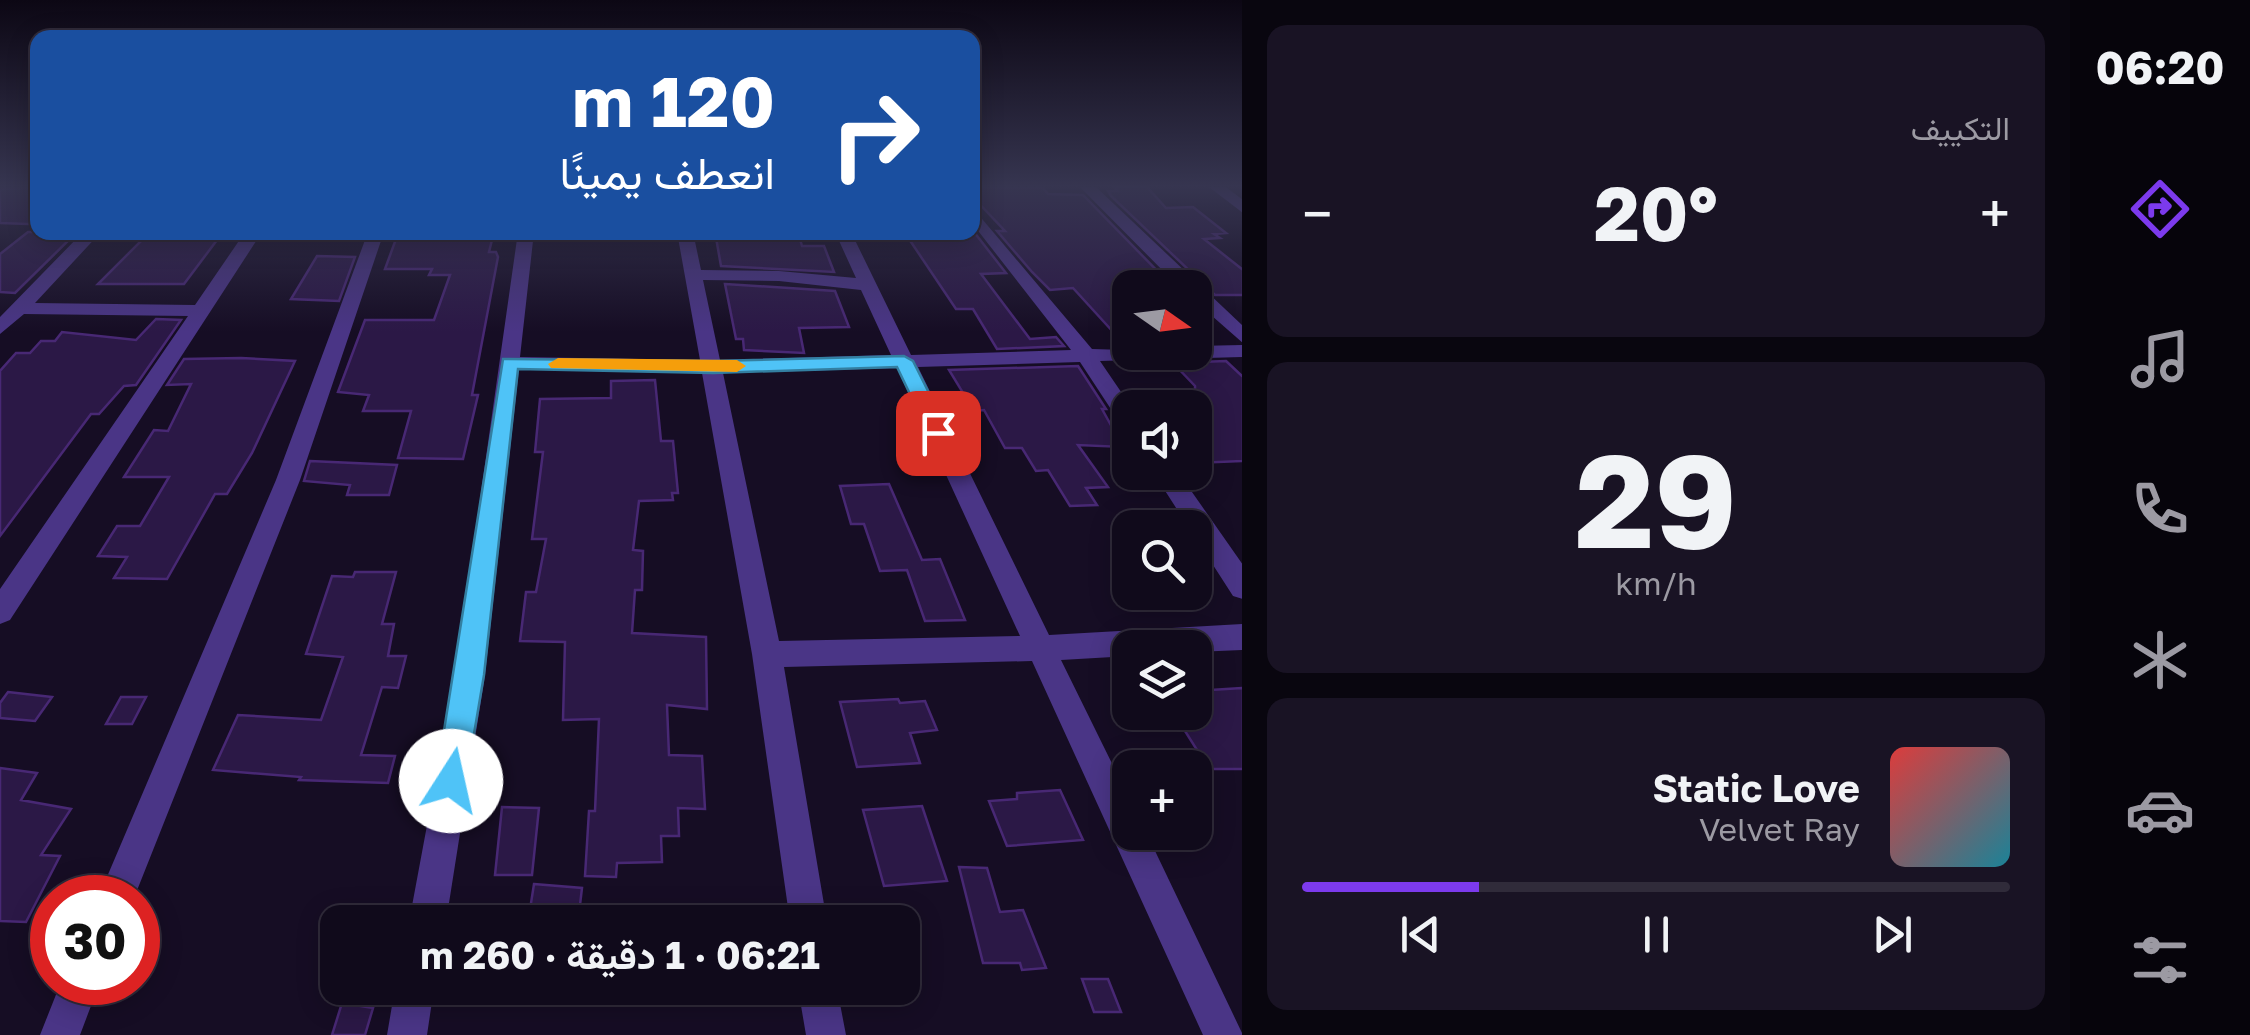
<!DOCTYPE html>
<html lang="ar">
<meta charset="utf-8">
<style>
:root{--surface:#100a1b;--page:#191324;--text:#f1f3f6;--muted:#9c9aa3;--line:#302b3a;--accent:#7c3aed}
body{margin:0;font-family:"Golos Text",Vazirmatn,sans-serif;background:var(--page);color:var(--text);direction:rtl;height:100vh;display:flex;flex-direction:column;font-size:38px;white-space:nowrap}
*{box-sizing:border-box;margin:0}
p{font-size:32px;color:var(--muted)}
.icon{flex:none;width:55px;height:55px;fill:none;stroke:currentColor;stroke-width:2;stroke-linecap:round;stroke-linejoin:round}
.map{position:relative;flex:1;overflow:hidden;direction:ltr}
.side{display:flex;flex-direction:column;gap:25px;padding:25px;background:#09060f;width:828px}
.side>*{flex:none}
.guide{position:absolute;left:30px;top:30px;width:950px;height:210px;border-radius:20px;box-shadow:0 5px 25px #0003,0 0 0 2px var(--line);direction:rtl;background:#1a4fa0;color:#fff;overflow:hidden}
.needle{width:65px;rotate:104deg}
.controls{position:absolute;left:1112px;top:270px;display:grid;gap:20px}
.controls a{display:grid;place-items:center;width:100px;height:100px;border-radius:20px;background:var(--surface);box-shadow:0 5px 25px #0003,0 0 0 2px var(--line);font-size:50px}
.speed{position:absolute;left:30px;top:875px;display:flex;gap:20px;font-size:50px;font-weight:700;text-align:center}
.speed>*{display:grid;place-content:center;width:130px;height:130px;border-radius:50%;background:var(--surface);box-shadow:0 5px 25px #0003,0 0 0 2px var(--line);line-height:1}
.speed .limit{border:15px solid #d22;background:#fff;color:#111}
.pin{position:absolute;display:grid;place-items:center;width:85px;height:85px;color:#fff;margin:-42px;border-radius:20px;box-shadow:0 5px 15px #0006}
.me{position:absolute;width:110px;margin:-55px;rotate:10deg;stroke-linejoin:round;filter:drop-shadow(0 0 8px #0008)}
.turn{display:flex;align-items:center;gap:35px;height:210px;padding:0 40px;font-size:45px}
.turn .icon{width:130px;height:130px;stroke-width:2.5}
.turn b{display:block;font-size:70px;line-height:85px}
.big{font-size:75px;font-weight:700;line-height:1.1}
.side .widget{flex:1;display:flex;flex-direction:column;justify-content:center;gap:15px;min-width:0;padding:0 35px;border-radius:20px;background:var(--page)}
.side .dial{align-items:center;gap:0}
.dial b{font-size:130px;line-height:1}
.song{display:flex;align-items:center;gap:30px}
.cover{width:120px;height:120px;border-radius:15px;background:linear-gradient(135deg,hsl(0 70% 55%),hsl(190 70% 35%))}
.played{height:10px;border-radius:5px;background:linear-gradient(90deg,var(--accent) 25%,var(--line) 25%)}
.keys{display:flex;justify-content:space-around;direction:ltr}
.heat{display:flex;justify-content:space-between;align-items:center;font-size:55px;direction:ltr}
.trip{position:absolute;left:320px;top:905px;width:600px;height:100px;border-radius:20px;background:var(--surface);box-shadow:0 5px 25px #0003,0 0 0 2px var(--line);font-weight:700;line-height:100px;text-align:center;direction:rtl}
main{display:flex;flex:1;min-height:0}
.dock{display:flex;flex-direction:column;width:180px;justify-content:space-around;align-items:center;background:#06040b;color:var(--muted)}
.dock .icon{width:70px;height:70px}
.dock .selected{color:var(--accent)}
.dock b{font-size:45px;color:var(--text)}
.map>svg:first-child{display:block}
.building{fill:#2b1846;stroke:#482874;stroke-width:2.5}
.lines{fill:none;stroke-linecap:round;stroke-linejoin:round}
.minor{fill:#4a3586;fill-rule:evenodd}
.route{fill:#4fc3f7;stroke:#337fa1;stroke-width:2.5}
.slow{fill:#f59e0b}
</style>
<main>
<nav class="dock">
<b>06:20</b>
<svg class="icon selected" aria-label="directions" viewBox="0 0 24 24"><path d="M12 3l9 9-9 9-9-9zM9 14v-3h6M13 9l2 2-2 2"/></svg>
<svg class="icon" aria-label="music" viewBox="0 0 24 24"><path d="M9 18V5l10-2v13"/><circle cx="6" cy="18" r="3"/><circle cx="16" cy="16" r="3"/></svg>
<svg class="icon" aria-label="phone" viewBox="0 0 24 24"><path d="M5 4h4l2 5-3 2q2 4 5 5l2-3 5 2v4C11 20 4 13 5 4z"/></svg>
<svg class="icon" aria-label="climate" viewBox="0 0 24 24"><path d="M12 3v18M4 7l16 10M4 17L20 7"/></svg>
<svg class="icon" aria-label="car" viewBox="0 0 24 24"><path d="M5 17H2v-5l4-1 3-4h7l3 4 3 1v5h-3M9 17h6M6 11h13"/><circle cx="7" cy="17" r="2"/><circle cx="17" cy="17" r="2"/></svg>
<svg class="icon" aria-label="filters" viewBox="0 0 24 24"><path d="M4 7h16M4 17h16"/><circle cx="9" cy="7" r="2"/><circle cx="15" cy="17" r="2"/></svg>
</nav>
<section class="side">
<div class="widget"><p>التكييف</p>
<div class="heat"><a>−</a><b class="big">20°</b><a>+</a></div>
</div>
<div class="widget dial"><b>29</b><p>km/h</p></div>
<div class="widget">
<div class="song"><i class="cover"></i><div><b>Static Love</b><p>Velvet Ray</p></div></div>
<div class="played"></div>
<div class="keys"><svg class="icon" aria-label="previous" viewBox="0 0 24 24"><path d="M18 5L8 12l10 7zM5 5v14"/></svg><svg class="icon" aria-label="pause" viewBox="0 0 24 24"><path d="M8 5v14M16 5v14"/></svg><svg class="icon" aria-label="next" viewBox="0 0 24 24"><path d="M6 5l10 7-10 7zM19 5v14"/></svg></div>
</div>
</section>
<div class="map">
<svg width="1243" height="1035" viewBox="0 0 1243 1035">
<rect width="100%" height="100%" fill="#160d24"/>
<!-- building -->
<path class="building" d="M1114,187H1147L1166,208L1193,207L1226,233L1214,234L1220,238L1204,239L1243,270V295H1215L1111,196L1108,191H1118Z
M38,188V217L28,224L0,223V189Z
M972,188H1043L1048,194L1083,195L1174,288H1130V346H1126L1073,288L1050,290L1032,272L997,231H1005L972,196Z
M28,232H77L15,293L0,292V254Z
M150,232H223L184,284H98Z
M715,232H798L802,246H824L834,272L721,266Z
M974,232L1006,273L981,274L1030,339L1056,337L1064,346L997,349L973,309H956L907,236Z
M493,236L489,252H496L498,257L472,395H478L463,459L398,458L411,411H363L369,395L338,392L365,320H434L450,275H429L432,269H385L396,239Z
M317,256L355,257L339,301L291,299Z
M725,284L835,291L849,327L799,328L804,353L744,350L743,339H736Z
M156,319L181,320L136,385L124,386L99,414H91L0,536V371L16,353H30L41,341H55L62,332L136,340Z
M241,358L295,361L252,453L227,494H215L167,579L114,578L127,557L98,556L117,526H140L169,477H124L154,430L168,431L191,384L167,385L184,359Z
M1226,361L1243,377V461L1195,463V386L1173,363Z
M1078,366L1106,409H1102L1123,447L1078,445L1108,487L1086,488L1097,505L1070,506L1048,470L1036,471L1022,448H1005L984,410L974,411L949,370Z
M655,380L661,441H673L678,493H672L673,500L639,501L633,550L643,551L642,590H635L632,633L706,637L707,709L667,705L669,755L702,756L705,809L678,808L679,836H661L662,862L617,863L616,877L585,876L589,811H595L599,719L563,720L565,642L520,641L526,592H536L546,539H532L543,452H535L540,399L611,398V381Z
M310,461L397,465L389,495H347L350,485L304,481Z
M889,484L922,560L940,559L965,620L925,621L907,570L880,571L864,524H851L840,486Z
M355,572H396L382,624H394L388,656H406L398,688L382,687L361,755L395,756L388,783L299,780L301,777L213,770L238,715L321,720L343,657L306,654L332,576L353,577Z
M1243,688V769H1209L1173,712H1195V691Z
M8,692L52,697L35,721L0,718V703Z
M121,697H146L132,724H106Z
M898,699L900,703L925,701L937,730L910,733L920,763L857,767L840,702Z
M0,768L37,773L21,800L71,809L41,855L60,856L26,922L0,921Z
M1060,790L1083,840L1007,846L989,801L1017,799V793Z
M922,806L947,881L884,886L863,810Z
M502,807L539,808L532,875H495Z
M959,867L987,868L1000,912L1023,910L1046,968L1022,970L1020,963H983Z
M534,884L582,888L578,922H528Z
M1082,979H1108L1121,1012H1094Z
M342,1003L373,1008L365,1035H332Z"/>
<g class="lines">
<!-- minor -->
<path class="minor" d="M1080,187H1096L1243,326V343L1195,301V288H1180Z
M1209,187H1226L1243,200V213Z
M972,207L1092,349L1195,352V346L1243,345V357L1100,361L1132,408L1130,428L1122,426L1080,362L918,367L1049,635L1243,624V650L1195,652V648H1130V656L1061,660L1130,800V832H1146L1243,1035H1203L1032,661L784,667L827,922H790L752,654L702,373L519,369L485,675L446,922H409L455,675L518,232H534L520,357L700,360L677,232H693L701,270L779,271L856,278L835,232H851L911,355L1071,350L972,223ZM703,280L779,281L861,290L891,355L720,360ZM897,368L1020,636L779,641L723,373Z
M83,232H101L35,303L195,305L245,232H262L10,620L0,624V589L188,316L24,314L0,334V317Z
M368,232H384L300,480L134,898H98L276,480Z
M1153,472H1178L1243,565V599L1233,596L1195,537V528H1189Z
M61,982H100L80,1035H40Z
M395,988H434L427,1035H387Z
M798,988H837L846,1035H806Z"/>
</g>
<!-- sky -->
<linearGradient id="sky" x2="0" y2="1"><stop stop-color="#0c0714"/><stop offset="0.56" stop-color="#363550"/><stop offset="1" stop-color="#363550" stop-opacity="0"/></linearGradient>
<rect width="1243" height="332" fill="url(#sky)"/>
<!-- route -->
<path class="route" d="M904,356L913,361L949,433L946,438H931L897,367L713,373L518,369L484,675L466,781L462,791L451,796L441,791L436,781L503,359L713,361Z"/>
<!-- slow -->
<path class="slow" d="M558,358L737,360L746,366L737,372L551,368L548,364Z"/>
</svg>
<div class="controls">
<a><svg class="needle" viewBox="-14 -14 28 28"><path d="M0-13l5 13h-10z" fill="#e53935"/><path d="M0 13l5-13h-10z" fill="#9c9aa3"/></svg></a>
<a><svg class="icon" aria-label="sound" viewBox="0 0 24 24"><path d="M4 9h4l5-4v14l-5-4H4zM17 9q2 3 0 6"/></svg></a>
<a><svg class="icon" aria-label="search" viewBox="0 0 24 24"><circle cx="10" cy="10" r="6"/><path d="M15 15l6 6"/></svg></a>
<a><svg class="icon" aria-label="layers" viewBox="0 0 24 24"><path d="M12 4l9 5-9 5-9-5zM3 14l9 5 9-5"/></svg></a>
<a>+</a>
</div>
<div class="speed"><div class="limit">30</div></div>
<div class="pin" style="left:938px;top:433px;background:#d93025"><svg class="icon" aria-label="arrive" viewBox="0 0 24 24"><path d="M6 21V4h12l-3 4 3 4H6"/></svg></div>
<svg class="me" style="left:451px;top:781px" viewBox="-20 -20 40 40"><circle r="19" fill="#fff"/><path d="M0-13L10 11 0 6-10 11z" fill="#4fc3f7"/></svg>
<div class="trip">06:21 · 1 دقيقة · 260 m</div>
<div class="guide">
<div class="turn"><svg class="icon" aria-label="right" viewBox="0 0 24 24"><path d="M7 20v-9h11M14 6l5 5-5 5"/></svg><div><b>120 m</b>انعطف يمينًا</div></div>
</div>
</div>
</main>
